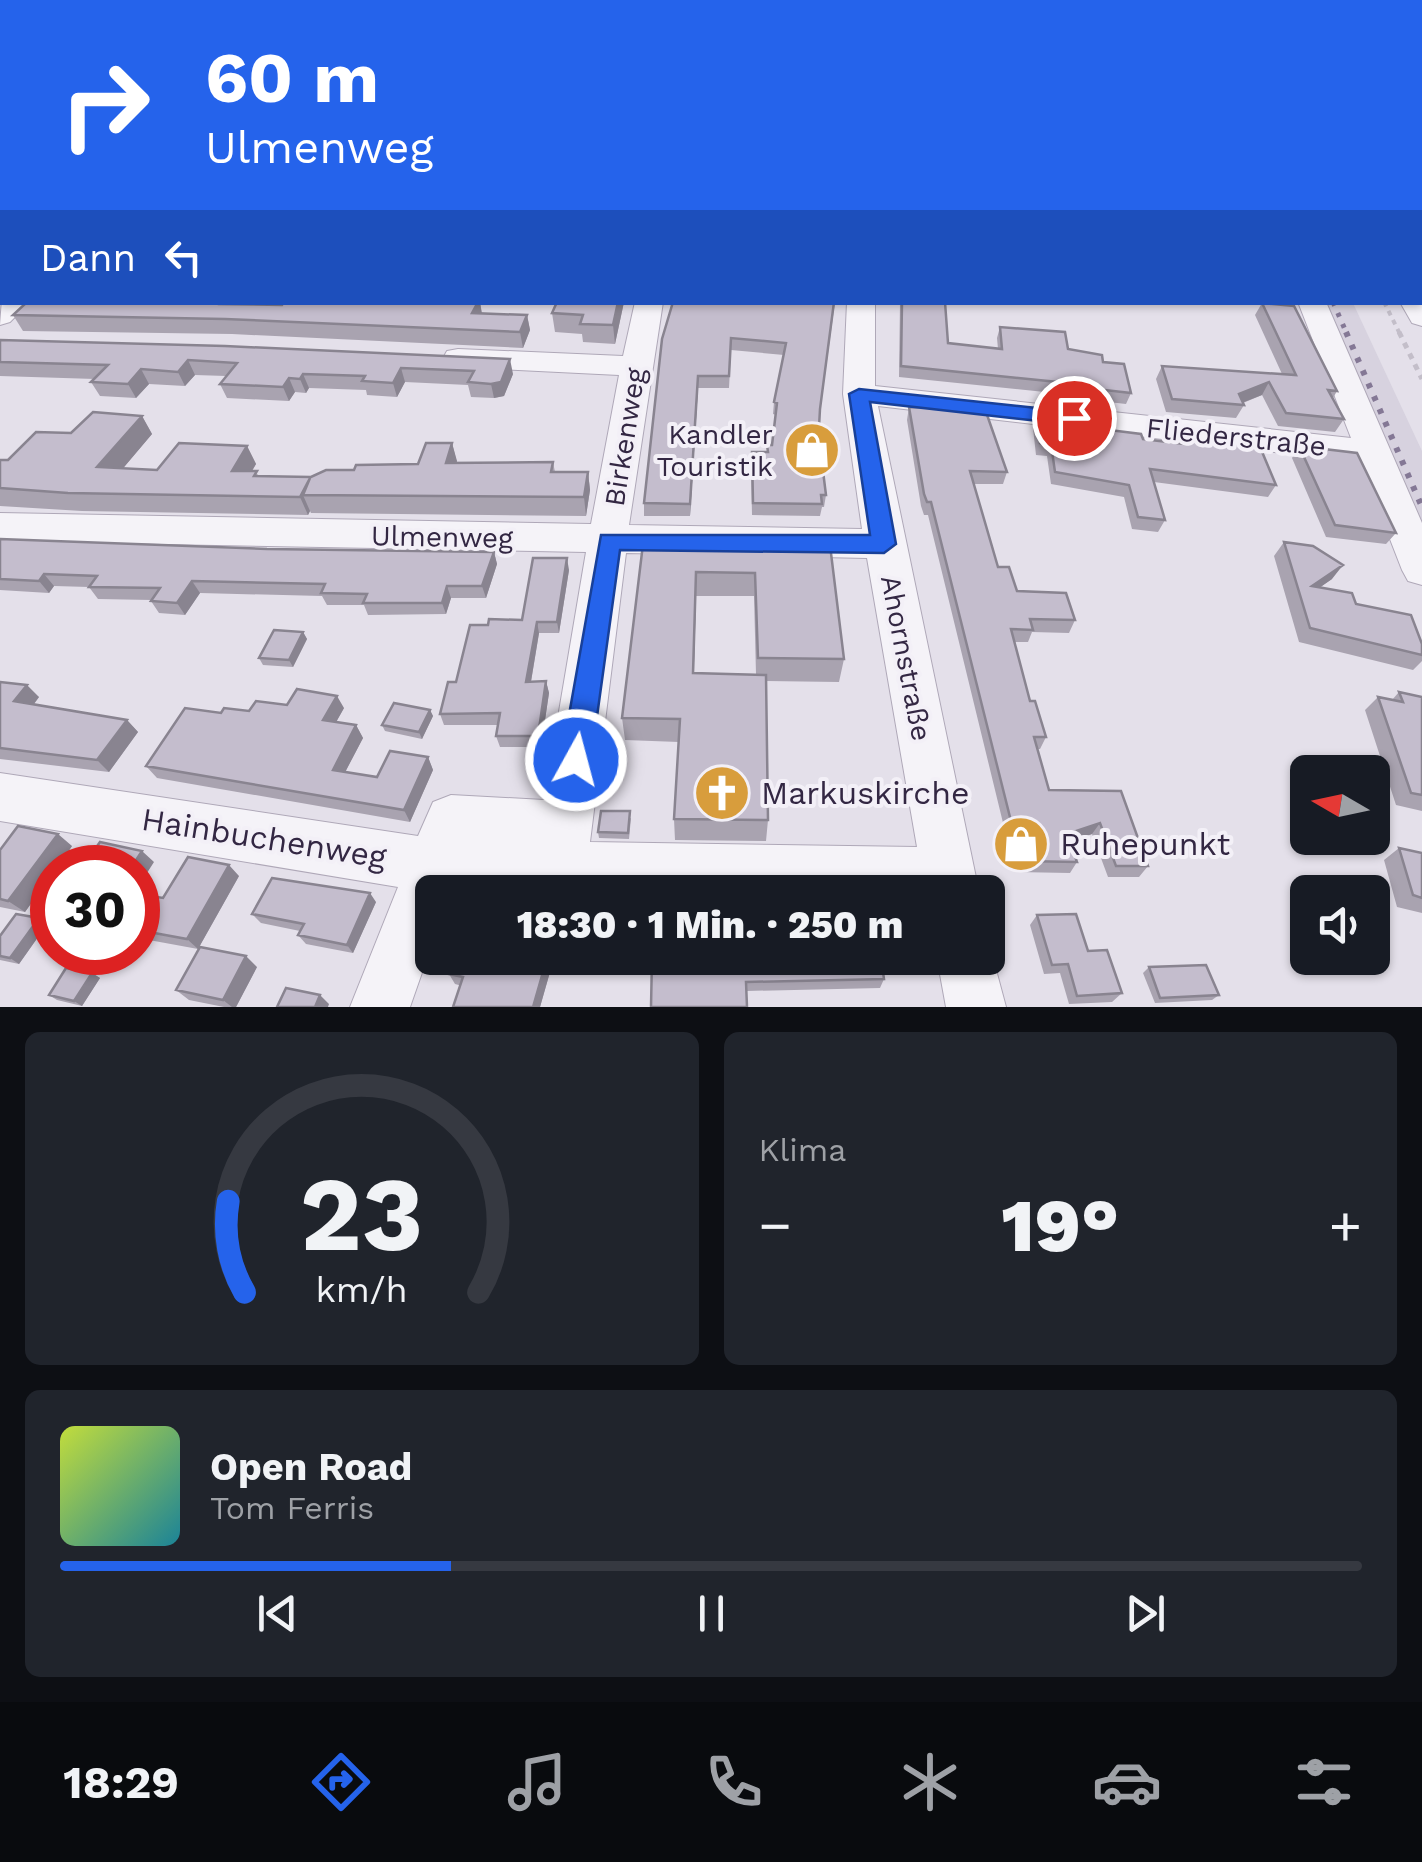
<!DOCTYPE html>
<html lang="de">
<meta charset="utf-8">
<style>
:root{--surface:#171b24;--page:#20242c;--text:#f1f3f6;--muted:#9ea1a6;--line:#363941;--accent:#2563eb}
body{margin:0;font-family:"Work Sans",sans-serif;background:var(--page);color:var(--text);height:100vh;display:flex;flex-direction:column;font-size:38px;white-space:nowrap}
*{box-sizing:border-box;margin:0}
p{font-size:32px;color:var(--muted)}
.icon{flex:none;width:55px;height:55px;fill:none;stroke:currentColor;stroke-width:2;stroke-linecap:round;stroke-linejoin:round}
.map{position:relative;height:1007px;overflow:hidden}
.panel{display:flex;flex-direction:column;gap:25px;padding:25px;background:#0d0f14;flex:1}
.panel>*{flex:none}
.banner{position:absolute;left:0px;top:0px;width:1422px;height:305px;box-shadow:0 2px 8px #0004;background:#2563eb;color:#fff;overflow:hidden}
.needle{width:65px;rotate:279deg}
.buttons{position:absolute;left:1290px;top:755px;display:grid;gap:20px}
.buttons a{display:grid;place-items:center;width:100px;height:100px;border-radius:15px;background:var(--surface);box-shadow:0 2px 8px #0004;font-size:50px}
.speed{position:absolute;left:30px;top:845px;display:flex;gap:20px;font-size:50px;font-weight:700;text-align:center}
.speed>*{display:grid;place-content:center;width:130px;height:130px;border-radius:50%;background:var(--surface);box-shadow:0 2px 8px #0004;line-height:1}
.speed .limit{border:15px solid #d22;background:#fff;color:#111}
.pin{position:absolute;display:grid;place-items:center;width:85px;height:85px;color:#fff;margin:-42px;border:5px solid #fff;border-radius:50%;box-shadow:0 2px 10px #0007}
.me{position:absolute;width:110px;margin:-55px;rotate:7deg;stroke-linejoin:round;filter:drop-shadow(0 0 8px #0008)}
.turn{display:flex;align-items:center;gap:35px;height:210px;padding:0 40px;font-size:45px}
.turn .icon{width:130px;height:130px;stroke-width:2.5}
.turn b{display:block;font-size:70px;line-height:85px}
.then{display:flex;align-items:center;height:95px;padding:0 40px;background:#0003;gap:20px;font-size:38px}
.big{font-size:75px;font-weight:800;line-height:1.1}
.panel .widget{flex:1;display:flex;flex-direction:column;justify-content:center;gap:15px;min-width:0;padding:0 35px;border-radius:15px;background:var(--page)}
.panel .dial{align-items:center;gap:0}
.dial svg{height:260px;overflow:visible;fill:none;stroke:var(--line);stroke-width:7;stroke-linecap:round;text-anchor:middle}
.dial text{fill:var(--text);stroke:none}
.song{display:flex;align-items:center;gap:30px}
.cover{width:120px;height:120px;border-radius:15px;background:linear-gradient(135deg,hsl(70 70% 55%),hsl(190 70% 35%))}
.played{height:10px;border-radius:5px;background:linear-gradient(90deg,var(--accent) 30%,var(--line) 30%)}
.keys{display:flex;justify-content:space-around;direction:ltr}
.heat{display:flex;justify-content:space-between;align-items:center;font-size:55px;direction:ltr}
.panel .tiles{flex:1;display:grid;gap:25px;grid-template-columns:1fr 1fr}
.widget:last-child{grid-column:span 2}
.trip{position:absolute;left:415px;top:875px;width:590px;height:100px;border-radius:15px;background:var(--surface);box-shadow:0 2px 8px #0004;font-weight:800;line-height:100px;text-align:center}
.tab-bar{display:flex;height:160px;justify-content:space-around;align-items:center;background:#090b0e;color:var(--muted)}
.tab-bar .icon{width:70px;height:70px}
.tab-bar .current{color:var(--accent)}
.tab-bar b{font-size:45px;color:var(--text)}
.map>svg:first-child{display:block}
.built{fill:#d7d2df}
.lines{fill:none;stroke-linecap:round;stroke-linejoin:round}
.minor-casing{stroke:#afa8b8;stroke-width:2}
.major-casing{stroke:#a89fb7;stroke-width:2}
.path-far2{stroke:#c3bec9;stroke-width:4;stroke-dasharray:5 5;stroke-linecap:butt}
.path-far1{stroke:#c3bec9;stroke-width:5;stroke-dasharray:6 6;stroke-linecap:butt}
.path{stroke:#c3bec9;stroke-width:8;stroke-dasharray:11 11;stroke-linecap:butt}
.minor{fill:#f5f3f8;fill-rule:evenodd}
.major{fill:#fff;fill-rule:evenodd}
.rail-far1{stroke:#847895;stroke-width:5;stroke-dasharray:4 8;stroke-linecap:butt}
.rail{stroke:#847895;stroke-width:6;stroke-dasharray:5 9;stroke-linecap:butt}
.wall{fill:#a9a3b0;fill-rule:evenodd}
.shaded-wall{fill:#898490}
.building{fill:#c4bdcd;stroke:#898490;stroke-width:2.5}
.route{fill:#2563eb;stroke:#184099;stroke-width:2.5}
.labels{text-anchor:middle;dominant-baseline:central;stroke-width:8;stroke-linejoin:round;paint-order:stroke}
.poi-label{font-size:28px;fill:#332743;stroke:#f3f0f7;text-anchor:end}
.street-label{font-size:28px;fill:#332743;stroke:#f3f0f7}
.near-poi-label{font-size:32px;fill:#332743;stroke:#f3f0f7;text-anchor:start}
.near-street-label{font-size:32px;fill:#332743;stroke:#f3f0f7}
</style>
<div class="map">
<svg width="1422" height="1007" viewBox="0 0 1422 1007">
<rect width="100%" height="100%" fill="#e4e0ea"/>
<!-- built -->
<path class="built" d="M1326,303H1353L1422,451V528Z"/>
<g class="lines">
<!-- minor casing -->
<g class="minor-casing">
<path id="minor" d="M904,0H918V2H904Z
M1243,0H1257L1258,2H1244Z
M1420,28L1422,29V39L1420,38Z
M0,89H2V101H0Z
M1420,220H1422V234H1420Z
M1420,295H1422V326L1412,323L1400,302H1420Z
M2,299V302H30L10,322L0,325Z
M635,302H663L629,525L862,529L843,394L847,302H875V386L1351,438L1298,302H1326L1422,523V585L1408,581L1402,570L1360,462L878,406L979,892H432V944L410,1007H350L398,887L0,821V773L418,836L433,802L451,795L544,800L586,552L0,541V513L591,524L619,375L458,367L447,365L443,358L447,351L458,349L623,356ZM626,553L867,558L917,847L590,842Z
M988,940L1006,1007H946L937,958H988Z"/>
</g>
<!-- major casing -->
<g class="major-casing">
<path id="major" d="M2,276V299L0,300V277Z"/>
</g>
<!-- path-far2 -->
<path class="path-far2" d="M1384,302L1400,334"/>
<!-- path-far1 -->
<path class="path-far1" d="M1399,332L1422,379"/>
<!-- path -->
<path class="path" d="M988,911L993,932"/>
<!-- minor -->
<use href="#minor" class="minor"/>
<!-- major -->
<use href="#major" class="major"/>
<!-- rail-far1 -->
<path class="rail-far1" d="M1333,302L1347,334"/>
<!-- rail -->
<path class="rail" d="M1346,332L1422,507"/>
</g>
<!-- wall -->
<path class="wall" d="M1271,0H1422V19H1420V2H1274Z
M0,13H2V74H0Z
M1420,38H1422L1421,58L1422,59V98L1420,97Z
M480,302L482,313L527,315L530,330L523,348L232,334L23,331L13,315L236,304L282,305Z
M624,302L615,344L583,342L582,334L555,332L552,313Z
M835,302L820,412L817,463L826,495L824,507H822L820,516L752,515L751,464L767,452V445H772L776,415L773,414L774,402L784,355L731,350L729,388H698L690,516H644V503L662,339Z
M900,302H945L948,343L998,349L997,338L1000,327L1103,362L1131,393L1126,404L1082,399L1083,396L899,377Z
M1262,303L1337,391L1333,398L1344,419L1335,432L1278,426L1262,395L1243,403L1244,405L1236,418L1166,412L1156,379L1162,366L1282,374L1255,315Z
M0,340L513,374L504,396L494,398L471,397L468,385L405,382L397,397L367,395L366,390L309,388L306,393L295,392L289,401L227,398L220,384L226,376L195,375L185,386L149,384L136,398L100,396L91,382L95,379L0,376Z
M909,407L1007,472L1003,484H974L998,567L1017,591L1075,620L1069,633L1032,632L1028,642H1015L1030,701L1046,737L1040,749H1037L1049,790L1121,791L1148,866L1139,877H1108L1092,834L1070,842L1077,862L1070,873L1015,872L928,515H924L921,506L907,420Z
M142,416L152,434L123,468L157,470L247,446L256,464L252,471L260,476L311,477L354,470L418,464L452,443L457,463L553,462L555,472H588L590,490L586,516L311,513L310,511L308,515L82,511L0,506V460H8L71,433Z
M1037,416L1077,426L1143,439L1181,443L1184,438L1276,485L1268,497L1154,482L1165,520L1158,532L1132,529L1124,497L1051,484L1047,456L1036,455L1033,428Z
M1299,446L1396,533L1386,544L1326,537L1292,458Z
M0,539L267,549L494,552L497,564L486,598H451L446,614L368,615L364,605H327L322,596L200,593L185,615L159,613L151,601L152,600L98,599L89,587L54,586L49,593L0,590Z
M1284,542L1332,579L1320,587L1356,604L1422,644V661L1413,670L1299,642L1274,556Z
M643,544L830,545L844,659L839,682L766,681L768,820L766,841L675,840L674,819L679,742L625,740L622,718ZM696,596H754L756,674L694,673Z
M569,570L559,633H539L531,682L546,681L549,693L541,747H500L496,736L498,725H444L440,714L488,625L522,620Z
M303,632L307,639L293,667L263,665L259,658Z
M0,682L39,697L34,704L127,720L138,732L109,772L0,759Z
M1399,692L1422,697V811L1396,805L1365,710L1378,697L1392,700Z
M287,705L344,708L336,722L356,725L363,738L345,772L377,777L428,757L433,770L410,822L157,778L146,766L221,713L249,711Z
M430,710L433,716L422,739L385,731L382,725Z
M631,818L629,839L599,838L598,832Z
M72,846L57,868H52V874L25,912L0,907V850Z
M1399,848L1422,853V913L1397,907L1384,860Z
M239,876L198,949L138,938V894L163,898Z
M376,902L353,953L306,944L298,935L300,931L261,923L252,914Z
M52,910V937L43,930L19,964L0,960V936L39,918L44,922Z
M1037,915L1122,993L1112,1002L1069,1004L1060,973L1044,974L1030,925Z
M455,958H554L540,1007L455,984L449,974Z
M652,958L884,979L880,988L747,991Z
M257,967L236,1007H224L189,1000L176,990Z
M1149,967L1219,995L1212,1000L1155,1003L1143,973Z
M92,973L100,978L82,1006L57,1000L49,995Z"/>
<!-- shaded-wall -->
<path class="shaded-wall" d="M478,302H480L482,316L472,313Z
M618,302H624L615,344L613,325Z
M527,315L530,330L523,348L520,332Z
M510,359L513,374L504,396L494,398L491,384Z
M188,360L195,375L185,386L178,372Z
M401,368L405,382L397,397L393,383Z
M141,369L149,384L136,398L128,384Z
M303,374L309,388L306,393L300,379Z
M698,376V388L690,516V504Z
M289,378L295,392L289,401L283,387Z
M1269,382L1262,395L1239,404V394Z
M142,416L152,434L109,485L97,467Z
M452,443L457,461L451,481L446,463Z
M247,446L256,464L241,489L232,471Z
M588,472L590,490L586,516L584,497Z
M310,478L303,495L310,511L308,515L300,497Z
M494,552L497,564L486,598L482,586Z
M567,558L569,570L559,633L557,622Z
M1343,565L1332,579L1302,600L1312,586Z
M696,572V596L693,696V673Z
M44,574L54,586L49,593L39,581Z
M192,581L200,593L185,615L177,603Z
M447,586L451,598L446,614L442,603Z
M537,622L539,633L529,693L526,682Z
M303,632L307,639L293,667L289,660Z
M546,681L549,693L541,747L538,736Z
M27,685L39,697L27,713L14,701Z
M337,696L344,708L330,733L323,720Z
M430,710L433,716L422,739L419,732Z
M127,720L138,732L109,772L97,760Z
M356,725L363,738L340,782L333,770Z
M428,757L433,770L410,822L404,810Z
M1100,823L1092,834L1060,845L1067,834Z
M58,834L72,846L57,868H52V874L25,912L8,901Z
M142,851L154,862L138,887V868H131Z
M229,865L239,876L198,949L187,939Z
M370,893L376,902L353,953L347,945Z
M39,918L47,924L40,928L43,930L19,964L10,958Z
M246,956L257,967L236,1007H232L223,1000Z
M547,958H554L540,1007H533Z
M92,973L100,978L82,1006L74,1001Z
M320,995L329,1004L328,1007H315Z"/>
<!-- building -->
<path class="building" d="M369,0H896L895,2H367Z
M924,0H1224L1226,2H923Z
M0,13H2V48L0,49Z
M27,302H219V304L282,305L284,302H478L472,313L527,315L520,332L225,319L13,315Z
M557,302H618L613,325L580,324L583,315L552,313Z
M673,302H834L820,409L817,463H822L826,495H821L822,504L753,503L752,452H768L767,445H772L777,403L774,402L786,343L731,338L729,376H698L690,504L644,503L662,339Z
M902,302H945L948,343L1002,349L1000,327L1065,332L1068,349L1102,355L1103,362L1124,364L1131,393L1087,388V385L901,366Z
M1262,303L1294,306L1337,391L1328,390L1344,419L1286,413L1269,382L1239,394L1244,405L1172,399L1162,366L1296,375Z
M0,340L225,346L510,359L501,382L491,384L468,382L474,371L401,368L393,383L362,381L365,376L303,374L300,379L289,378L283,387L220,384L237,363L188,360L178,372L141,369L128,384L91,382L108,365L0,362Z
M909,407L985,409L1007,472L970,471L998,567H1009L1017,591L1066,593L1075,620L1030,619L1033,630L1011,629L1030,701H1035L1046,737H1034L1049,790L1121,791L1148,866H1116L1100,823L1067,834L1077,862L1021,861L931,502H927L924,494Z
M93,412L142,416L97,467L157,470L179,443L247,446L232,471H257L254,476L311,477L326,470H354L356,465L418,464L426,443H452L446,463L553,462L551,472H588L584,497L303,495L310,478L300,497L68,493L0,488V460H8L36,432L71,433Z
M1037,416L1076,420L1077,426L1141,434L1143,439L1185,444L1184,438L1260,447L1276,485L1150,469L1165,520L1138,517L1129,485L1055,472L1051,444L1040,443Z
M1299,446L1357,453L1396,533L1335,525Z
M0,539L267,549L494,552L482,586H447L442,603H363L367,594L321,593L325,584L192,581L177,603L151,601L160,588L89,587L97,576L44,574L39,581L0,579Z
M1284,542L1313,546L1343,565L1312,586L1352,593L1356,604L1411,615L1422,644V655L1310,628Z
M643,544L830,545L844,659L758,658L755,573L696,572L693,673L766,675L768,820L674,819L680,719L622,718Z
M533,558H567L557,622H537L526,682L546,681L538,736H496L500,713L440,714L448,682H456L470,625H488L489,619L522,620Z
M274,630L303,632L289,660L259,658Z
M0,682L27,685L14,701L127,720L97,760L0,748Z
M297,689L337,696L323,720L356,725L333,770L377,777L390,751L428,757L404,810L146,766L185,708L221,713L224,708L249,711L256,701L287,705Z
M1399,692L1422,697V795L1411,793L1378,697L1403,702Z
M394,703L430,710L419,732L382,725Z
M601,811H630L628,833L598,832Z
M18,826L58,834L8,901L0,899V850Z
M100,842L142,851L131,868H82Z
M1399,848L1422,853V898L1413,895Z
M188,857L229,865L187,939L138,930V894L163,898Z
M272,878L370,893L347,945L298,935L304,924L252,914Z
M52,910V930L40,928Z
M16,914L39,918L10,958L0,956V936Z
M1076,914L1088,951L1107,950L1122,993L1077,996L1068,964L1052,965L1037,915Z
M200,947L246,956L223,1000L176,990Z
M455,958H547L533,1007H453L463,977L449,974Z
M652,958H881L884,979L746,982L747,1007H651Z
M1206,965L1219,995L1160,998L1149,967Z
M66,968L92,973L74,1001L49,995Z
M286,988L320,995L315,1007H277Z"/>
<!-- route -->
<path class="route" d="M859,389L1074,412L1084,418L1074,425L870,402L896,544L884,553L620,550L591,760L587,770L576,774L566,770L561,760L601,535H870L849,394Z"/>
<!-- icons -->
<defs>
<g id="shop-disc" transform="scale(2.875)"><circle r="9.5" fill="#d89d3c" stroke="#f3f0f7"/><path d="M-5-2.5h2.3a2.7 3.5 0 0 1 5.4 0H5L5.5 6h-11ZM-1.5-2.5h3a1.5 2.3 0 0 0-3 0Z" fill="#fff"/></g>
<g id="church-disc" transform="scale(2.875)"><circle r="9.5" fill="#d89d3c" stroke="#f3f0f7"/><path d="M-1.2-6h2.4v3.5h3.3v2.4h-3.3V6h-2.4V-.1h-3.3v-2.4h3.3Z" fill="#fff"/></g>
</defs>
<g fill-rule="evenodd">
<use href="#shop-disc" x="812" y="450"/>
<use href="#church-disc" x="722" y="793"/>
<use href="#shop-disc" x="1021" y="844"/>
</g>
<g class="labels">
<!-- poi labels -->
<g class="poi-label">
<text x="773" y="434">Kandler<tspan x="773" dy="32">Touristik</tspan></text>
</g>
<!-- street labels -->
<g class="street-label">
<text transform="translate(625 437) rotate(-81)">Birkenweg</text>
<text transform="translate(1236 437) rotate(6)">Fliederstraße</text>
<text transform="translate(442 537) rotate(1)">Ulmenweg</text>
<text transform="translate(906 658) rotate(79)">Ahornstraße</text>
</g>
<!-- near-poi labels -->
<g class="near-poi-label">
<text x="761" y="793">Markuskirche</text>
<text x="1060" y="844">Ruhepunkt</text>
</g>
<!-- near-street labels -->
<g class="near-street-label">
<text transform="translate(264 838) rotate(9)">Hainbuchenweg</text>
</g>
</g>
</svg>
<div class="buttons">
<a><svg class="needle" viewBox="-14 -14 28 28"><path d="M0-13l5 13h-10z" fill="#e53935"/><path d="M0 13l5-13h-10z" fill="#9ea1a6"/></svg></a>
<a><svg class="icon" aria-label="sound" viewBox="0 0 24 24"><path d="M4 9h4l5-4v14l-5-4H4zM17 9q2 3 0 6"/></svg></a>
</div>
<div class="speed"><div class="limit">30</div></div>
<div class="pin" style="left:1074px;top:418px;background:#d93025"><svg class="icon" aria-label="arrive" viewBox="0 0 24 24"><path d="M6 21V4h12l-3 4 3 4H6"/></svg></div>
<svg class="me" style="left:576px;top:760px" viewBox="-20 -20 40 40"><circle r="17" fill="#2563eb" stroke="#fff" stroke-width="3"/><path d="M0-11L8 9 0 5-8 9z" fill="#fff"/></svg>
<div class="trip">18:30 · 1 Min. · 250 m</div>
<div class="banner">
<div class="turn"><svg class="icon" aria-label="right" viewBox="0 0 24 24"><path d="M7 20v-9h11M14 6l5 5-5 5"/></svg><div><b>60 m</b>Ulmenweg</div></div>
<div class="then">Dann<svg class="icon" aria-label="left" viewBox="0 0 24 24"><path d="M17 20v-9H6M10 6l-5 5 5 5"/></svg></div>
</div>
</div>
<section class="panel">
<div class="tiles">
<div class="widget dial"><svg viewBox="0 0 100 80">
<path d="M14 69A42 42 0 1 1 86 69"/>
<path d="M14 69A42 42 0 0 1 9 41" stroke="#2563eb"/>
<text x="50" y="56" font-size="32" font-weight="700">23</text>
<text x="50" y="72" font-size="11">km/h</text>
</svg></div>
<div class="widget"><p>Klima</p>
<div class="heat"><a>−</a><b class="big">19°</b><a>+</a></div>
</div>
<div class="widget">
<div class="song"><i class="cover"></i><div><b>Open Road</b><p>Tom Ferris</p></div></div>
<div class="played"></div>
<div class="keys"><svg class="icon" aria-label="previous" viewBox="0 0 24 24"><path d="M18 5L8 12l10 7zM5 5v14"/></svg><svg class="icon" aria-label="pause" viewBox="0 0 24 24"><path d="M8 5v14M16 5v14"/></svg><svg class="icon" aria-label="next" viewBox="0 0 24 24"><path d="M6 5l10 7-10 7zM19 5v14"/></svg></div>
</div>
</div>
</section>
<nav class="tab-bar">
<b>18:29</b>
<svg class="icon current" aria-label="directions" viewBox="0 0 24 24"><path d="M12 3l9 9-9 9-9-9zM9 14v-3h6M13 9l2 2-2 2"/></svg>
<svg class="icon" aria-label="music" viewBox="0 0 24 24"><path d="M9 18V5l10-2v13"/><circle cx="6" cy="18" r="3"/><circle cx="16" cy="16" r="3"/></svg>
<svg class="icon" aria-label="phone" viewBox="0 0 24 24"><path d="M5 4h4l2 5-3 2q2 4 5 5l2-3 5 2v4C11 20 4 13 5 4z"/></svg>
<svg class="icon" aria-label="climate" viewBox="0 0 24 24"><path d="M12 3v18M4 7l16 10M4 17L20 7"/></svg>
<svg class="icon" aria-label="car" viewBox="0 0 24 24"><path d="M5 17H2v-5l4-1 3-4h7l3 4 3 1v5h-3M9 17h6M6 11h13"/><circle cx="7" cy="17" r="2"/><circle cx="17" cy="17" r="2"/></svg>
<svg class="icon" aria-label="filters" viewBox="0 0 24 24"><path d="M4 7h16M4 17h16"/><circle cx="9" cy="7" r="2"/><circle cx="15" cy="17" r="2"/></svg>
</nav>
